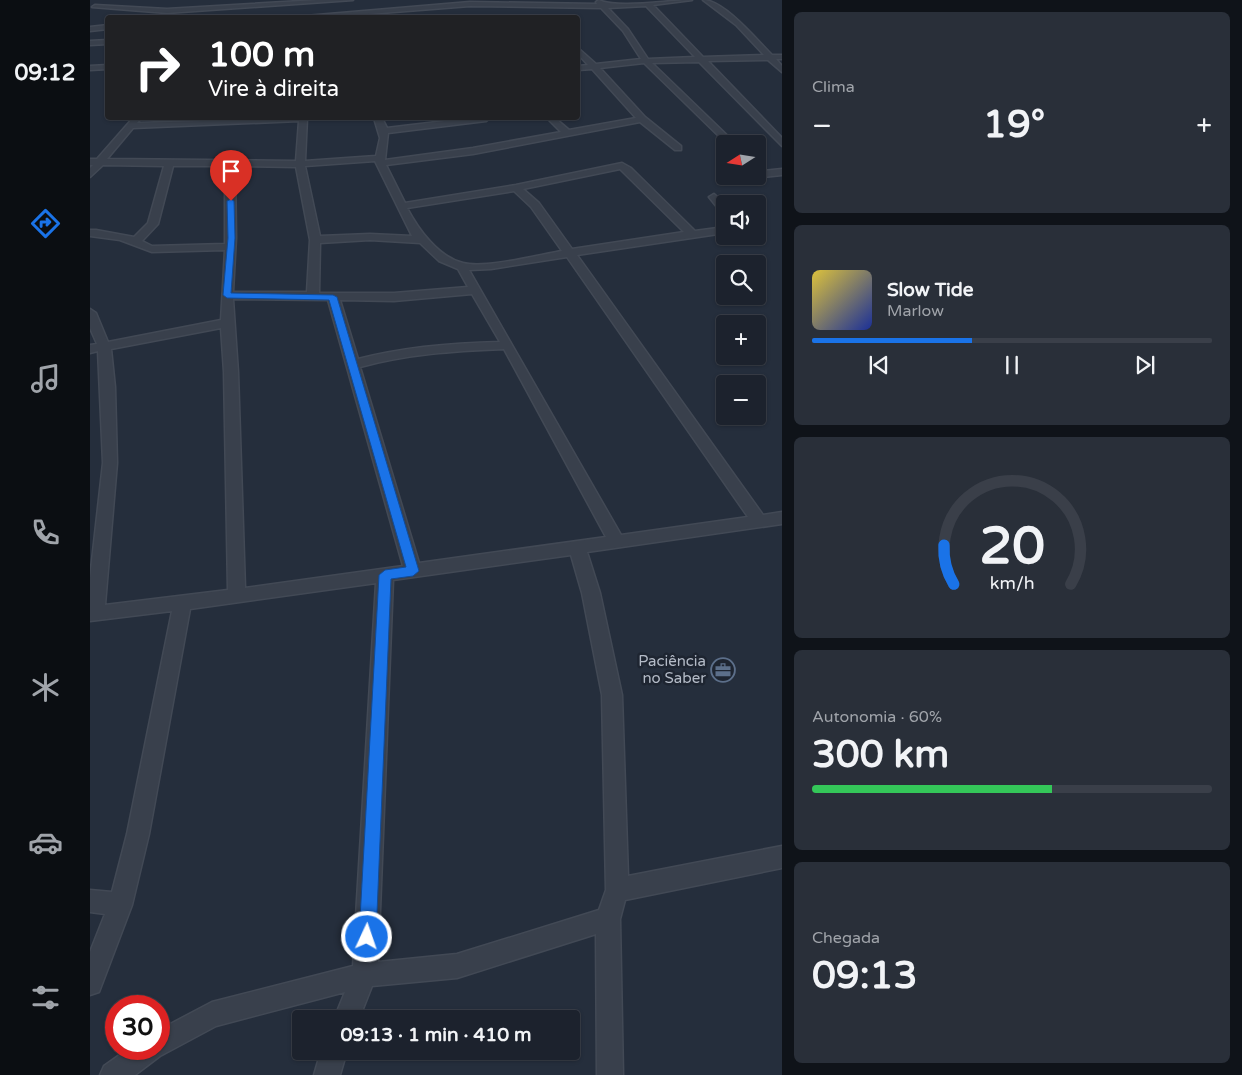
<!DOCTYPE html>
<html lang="pt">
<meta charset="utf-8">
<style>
:root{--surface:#1c222d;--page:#292f39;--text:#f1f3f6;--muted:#a0a4aa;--line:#3a3f49;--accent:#1a73e8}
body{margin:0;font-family:"Varela Round",sans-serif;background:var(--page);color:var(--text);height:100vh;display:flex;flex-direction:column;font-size:19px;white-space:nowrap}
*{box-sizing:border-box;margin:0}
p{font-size:16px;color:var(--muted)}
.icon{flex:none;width:28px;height:28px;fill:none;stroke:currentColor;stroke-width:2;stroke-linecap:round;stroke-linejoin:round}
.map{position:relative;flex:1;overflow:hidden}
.side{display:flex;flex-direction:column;gap:12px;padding:12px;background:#0f1319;width:460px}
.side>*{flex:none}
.hud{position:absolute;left:15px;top:15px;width:475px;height:105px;border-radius:5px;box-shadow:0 1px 4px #0004,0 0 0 1px var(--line);background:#202124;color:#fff;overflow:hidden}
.needle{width:32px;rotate:258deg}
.controls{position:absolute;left:626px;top:135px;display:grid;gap:10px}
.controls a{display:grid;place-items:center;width:50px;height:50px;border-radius:5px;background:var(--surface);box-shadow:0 1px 4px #0004,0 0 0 1px var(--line);font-size:25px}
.speed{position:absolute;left:15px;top:995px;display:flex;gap:10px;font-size:25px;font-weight:700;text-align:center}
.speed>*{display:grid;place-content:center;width:65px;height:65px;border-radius:50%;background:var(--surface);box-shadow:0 1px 4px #0004,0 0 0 1px var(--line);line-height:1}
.speed .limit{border:8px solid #d22;background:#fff;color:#111}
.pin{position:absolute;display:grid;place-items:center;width:42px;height:42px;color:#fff;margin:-51px -21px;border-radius:50% 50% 50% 0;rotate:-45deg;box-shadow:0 0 5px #0007}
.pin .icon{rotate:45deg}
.me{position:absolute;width:55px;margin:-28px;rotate:3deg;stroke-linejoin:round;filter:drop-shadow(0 0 4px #0008)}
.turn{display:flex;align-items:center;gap:18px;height:105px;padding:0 20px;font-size:22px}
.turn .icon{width:65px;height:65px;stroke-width:2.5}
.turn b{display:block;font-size:35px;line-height:42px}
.big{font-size:38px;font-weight:800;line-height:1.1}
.side .tile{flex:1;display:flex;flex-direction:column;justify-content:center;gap:8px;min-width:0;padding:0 18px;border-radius:8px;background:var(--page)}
.side .dial{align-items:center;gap:0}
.dial svg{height:130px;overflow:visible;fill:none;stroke:var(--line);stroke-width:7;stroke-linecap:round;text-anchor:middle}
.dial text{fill:var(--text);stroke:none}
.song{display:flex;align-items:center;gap:15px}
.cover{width:60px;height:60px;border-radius:8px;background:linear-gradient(135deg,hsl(50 70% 55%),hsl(230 70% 35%))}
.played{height:5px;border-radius:2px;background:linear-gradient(90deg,var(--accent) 40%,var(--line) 40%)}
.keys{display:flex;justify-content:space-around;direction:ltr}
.heat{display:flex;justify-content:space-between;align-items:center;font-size:28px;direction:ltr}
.charge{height:8px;border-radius:4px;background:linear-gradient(90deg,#34c759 60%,var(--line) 0)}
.trip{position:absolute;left:202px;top:1010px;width:288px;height:50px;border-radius:5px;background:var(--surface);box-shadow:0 1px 4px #0004,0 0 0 1px var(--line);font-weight:800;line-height:50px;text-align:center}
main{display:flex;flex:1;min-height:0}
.tab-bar{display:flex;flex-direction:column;width:90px;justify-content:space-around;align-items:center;background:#0b0e12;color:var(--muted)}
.tab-bar .icon{width:35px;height:35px}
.tab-bar .current{color:var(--accent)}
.tab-bar b{font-size:22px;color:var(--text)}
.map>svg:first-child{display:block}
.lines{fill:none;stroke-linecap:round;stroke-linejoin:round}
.street-casing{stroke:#424955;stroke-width:3}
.street{fill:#39404c;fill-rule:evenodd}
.route{fill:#1a73e8;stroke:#114b97}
.labels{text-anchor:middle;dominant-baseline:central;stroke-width:5;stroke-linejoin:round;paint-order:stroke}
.poi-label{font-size:15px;fill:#b4bbc7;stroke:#1e2531;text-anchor:end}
</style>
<main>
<nav class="tab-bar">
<b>09:12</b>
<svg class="icon current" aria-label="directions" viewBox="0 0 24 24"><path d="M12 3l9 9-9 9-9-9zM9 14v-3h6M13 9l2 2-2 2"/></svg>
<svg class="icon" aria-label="music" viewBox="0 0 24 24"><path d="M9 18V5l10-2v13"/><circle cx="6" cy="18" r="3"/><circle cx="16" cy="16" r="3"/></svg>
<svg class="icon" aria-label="phone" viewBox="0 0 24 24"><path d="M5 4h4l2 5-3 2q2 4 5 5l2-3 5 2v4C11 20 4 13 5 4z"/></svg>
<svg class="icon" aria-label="climate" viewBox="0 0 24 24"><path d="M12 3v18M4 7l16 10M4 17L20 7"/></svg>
<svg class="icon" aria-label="car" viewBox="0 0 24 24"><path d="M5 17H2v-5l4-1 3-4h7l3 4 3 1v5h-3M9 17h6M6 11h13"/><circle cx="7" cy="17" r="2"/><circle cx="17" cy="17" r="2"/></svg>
<svg class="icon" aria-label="filters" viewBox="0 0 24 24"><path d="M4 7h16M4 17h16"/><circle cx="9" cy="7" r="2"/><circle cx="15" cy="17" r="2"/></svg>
</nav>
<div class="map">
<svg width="692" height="1075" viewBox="0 0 692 1075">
<rect width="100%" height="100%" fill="#252e3c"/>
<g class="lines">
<!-- street casing -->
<g class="street-casing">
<path id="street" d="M228,0H263L77,13L2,7L5,5L77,9Z
M509,0C526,9 579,0 602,0L563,5L613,57L674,55L646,25L613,0C634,0 667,40 682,55H692V59H686L692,66V72L678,60L618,61L692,138V146L609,62L562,63L646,144H637L554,63L510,68L555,117L591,146V150H585L550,122L383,154L296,165L315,203L426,185L532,163L541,168L605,231L635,227V233L487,255L673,515L692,512V524L497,552L510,593L532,695L538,876L692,846V868L535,900L530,919L533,1075H507L506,934L367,978L282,986L269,1019H244L255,992L126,1026L70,1056L45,1075H10L14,1066L38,1049H69V1030L122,1002L263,966L286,583L100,609L59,834L42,905L9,992L0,995V952L15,914L0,912V890L22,892L37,834L82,611L0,621V578L13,463L8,351L0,353V345L7,344L0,328V309L6,313L18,342L131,320L135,250L62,252L30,240L0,236V230H6L44,237L58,223L74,166L13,165L0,177V168L3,165H0V159H7L43,118H51L47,123L217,118L215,161L286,156L290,138L284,118H292L297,128L380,118H400L396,121L298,133L295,160L383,148L471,132L457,118H465L479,130L546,118L502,69L488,70V66L498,65L488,54V48L506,64L551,59L533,31L511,8L380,6L228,18H192L380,2L507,4L506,2ZM556,6L605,57L558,59L538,29L518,8ZM209,121L206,161L17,159L43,128ZM285,161L322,236L280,234L230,236L215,166ZM83,166H135V244L62,246L52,241L68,224ZM145,166L206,167L220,240L217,292H143L146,238ZM530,169L594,232L482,249L449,203L433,189ZM424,191L441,207L472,251C448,255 395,269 373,263C348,257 328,229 317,208ZM280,240L330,243L349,261L368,269L378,287L304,293H229L230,243ZM477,257L658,517L531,535L379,270L401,269ZM382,294L410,342C361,343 315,347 268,359L250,300L304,301ZM143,299L238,300L313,566L155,588L148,372ZM131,328L134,372L138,590L15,605L27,463L25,387L21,349ZM414,349L516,537L329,563L270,367C319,354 363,351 414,349ZM481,555L492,593L512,695L516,890L509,910L367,954L288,962L303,580Z
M18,25V29L0,31V27Z
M18,40V44L0,45V41Z
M18,65V69L0,70V66Z
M692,169V175L673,177L668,174L673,171Z
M635,176H654L649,179H636L634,177Z
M624,194L635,204V213L631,212L619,197Z
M231,1051H257L250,1075H224Z"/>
</g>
<!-- street -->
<use href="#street" class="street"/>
</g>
<!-- route -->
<path class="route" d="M141,199L144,201L145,238L141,293L243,295L247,297L329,571L323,576L301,579L286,937L283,943L277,945L271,943L269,937L289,575L295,570L316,567L239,300L137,298L133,295L138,238L137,201Z"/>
<!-- icons -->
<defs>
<g id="office-ring" transform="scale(1.25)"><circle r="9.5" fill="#1e2531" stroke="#5c6f8a" stroke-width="1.5"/><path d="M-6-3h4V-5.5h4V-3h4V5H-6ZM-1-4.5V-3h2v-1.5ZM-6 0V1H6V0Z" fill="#5c6f8a"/></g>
</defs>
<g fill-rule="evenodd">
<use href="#office-ring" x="633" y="670"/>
</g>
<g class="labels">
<!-- poi labels -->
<g class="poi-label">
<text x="616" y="661">Paciência<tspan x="616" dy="17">no Saber</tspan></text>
</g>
</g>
</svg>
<div class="controls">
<a><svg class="needle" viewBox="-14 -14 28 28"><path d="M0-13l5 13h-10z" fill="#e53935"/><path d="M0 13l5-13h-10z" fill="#a0a4aa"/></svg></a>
<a><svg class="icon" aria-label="sound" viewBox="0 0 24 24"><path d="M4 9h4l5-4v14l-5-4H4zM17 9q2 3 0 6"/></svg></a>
<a><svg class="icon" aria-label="search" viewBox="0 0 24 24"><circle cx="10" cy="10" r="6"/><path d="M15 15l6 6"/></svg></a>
<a>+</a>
<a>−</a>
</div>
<div class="speed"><div class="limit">30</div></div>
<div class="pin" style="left:141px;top:201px;background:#d93025"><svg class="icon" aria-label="arrive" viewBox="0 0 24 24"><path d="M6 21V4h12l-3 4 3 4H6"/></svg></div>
<svg class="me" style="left:277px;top:937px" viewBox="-20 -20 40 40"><circle r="17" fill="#1a73e8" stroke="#fff" stroke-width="3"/><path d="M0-11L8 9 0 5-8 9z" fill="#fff"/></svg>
<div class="trip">09:13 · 1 min · 410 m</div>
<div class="hud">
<div class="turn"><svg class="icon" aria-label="right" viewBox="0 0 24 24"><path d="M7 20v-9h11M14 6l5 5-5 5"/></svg><div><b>100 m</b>Vire à direita</div></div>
</div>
</div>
<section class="side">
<div class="tile"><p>Clima</p>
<div class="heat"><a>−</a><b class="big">19°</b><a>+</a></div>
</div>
<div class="tile">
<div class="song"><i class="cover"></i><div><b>Slow Tide</b><p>Marlow</p></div></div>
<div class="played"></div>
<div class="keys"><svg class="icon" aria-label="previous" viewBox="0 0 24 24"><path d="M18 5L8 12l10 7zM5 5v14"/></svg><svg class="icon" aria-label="pause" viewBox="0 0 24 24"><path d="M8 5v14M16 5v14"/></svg><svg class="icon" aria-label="next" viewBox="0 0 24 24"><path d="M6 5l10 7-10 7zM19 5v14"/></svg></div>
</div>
<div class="tile dial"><svg viewBox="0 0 100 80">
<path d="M14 69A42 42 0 1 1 86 69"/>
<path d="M14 69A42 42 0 0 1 8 45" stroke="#1a73e8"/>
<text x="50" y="56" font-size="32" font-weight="700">20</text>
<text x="50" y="72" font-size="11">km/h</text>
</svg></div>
<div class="tile"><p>Autonomia · 60%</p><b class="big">300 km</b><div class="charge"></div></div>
<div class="tile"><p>Chegada</p><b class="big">09:13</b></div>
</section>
</main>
